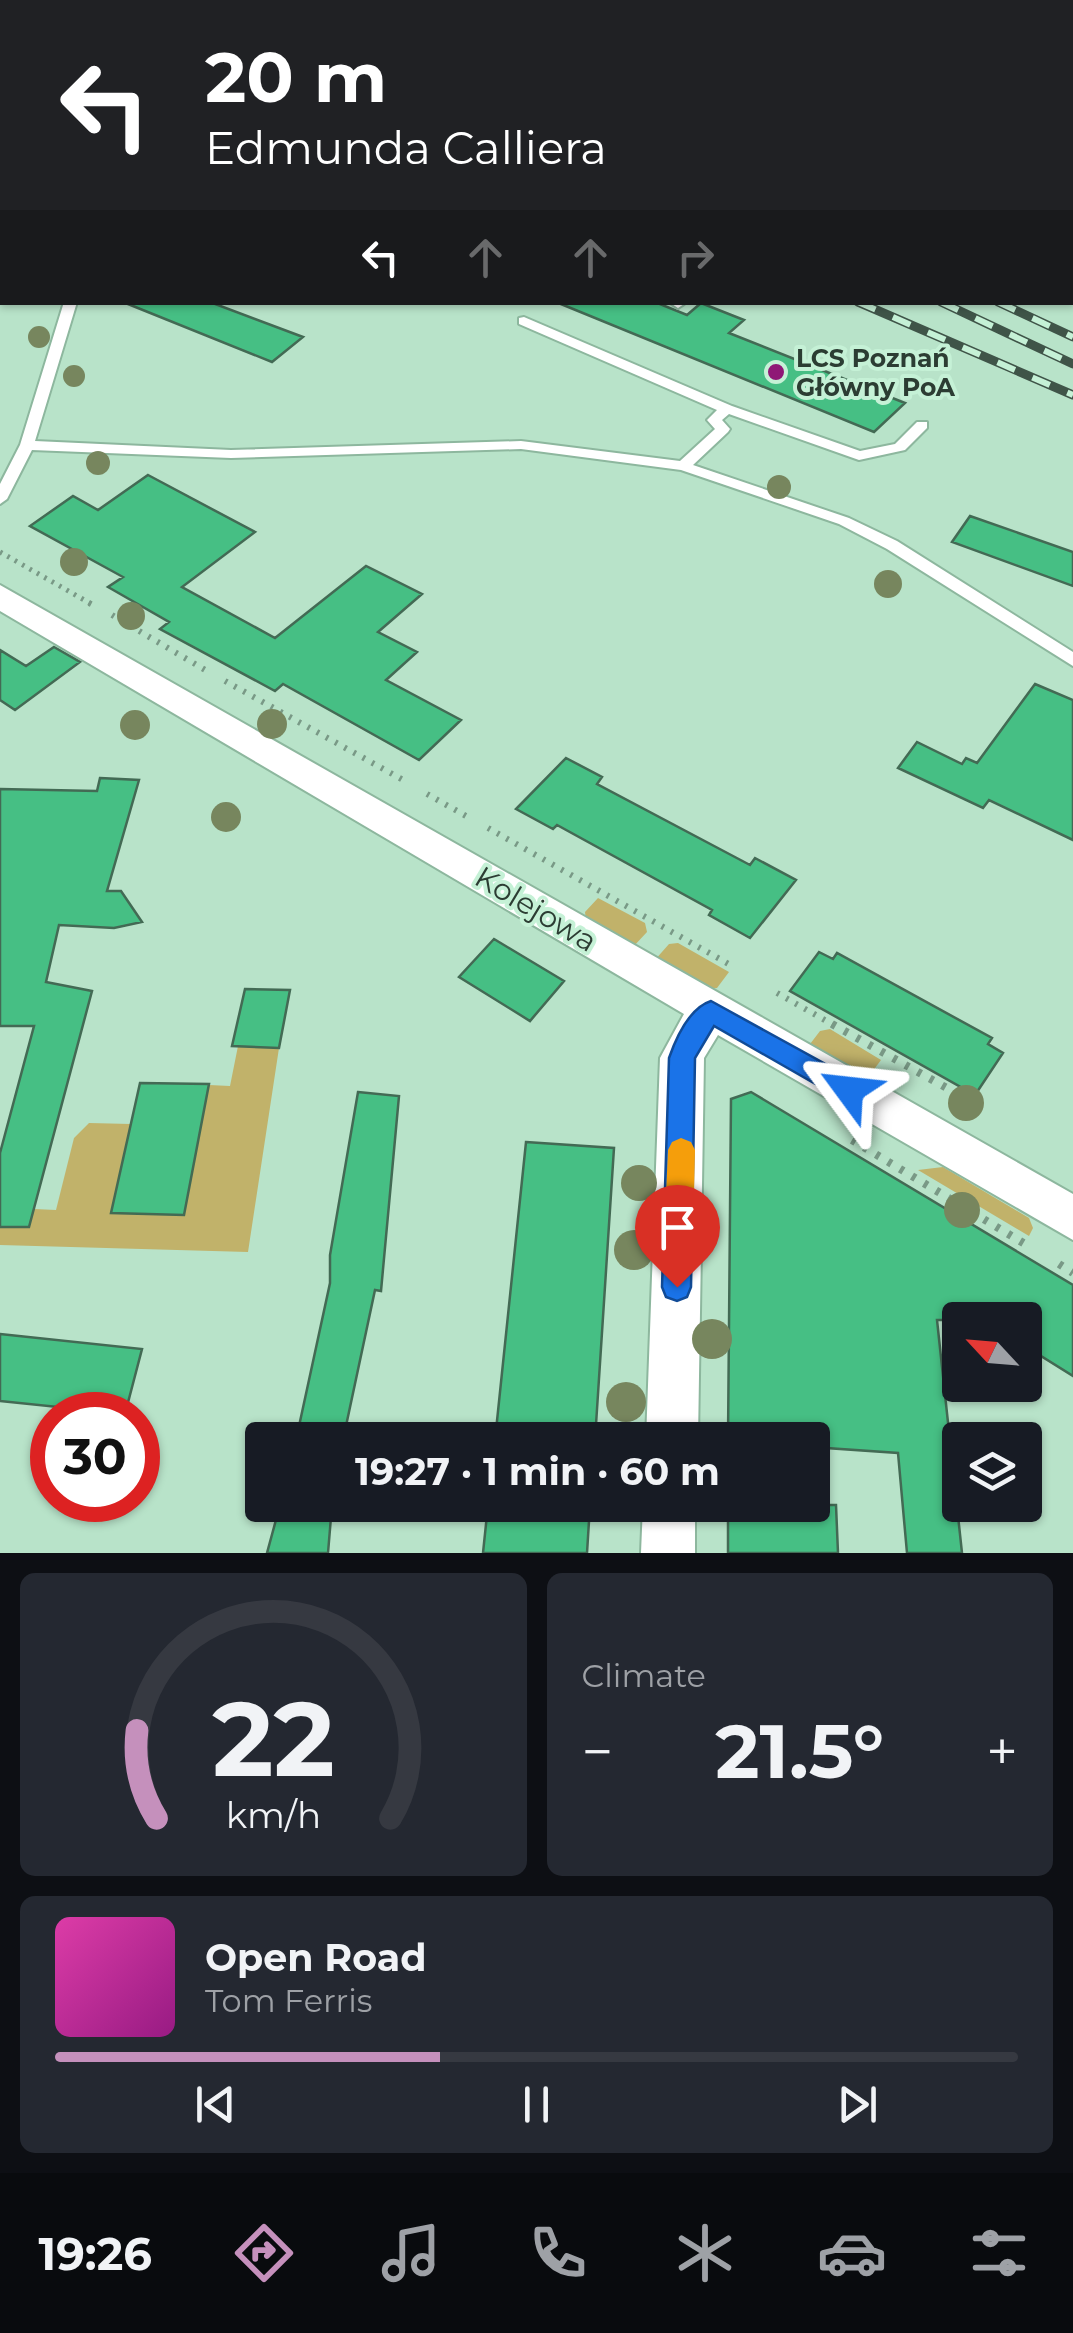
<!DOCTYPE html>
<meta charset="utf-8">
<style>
:root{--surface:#171b24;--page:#242831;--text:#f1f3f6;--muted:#9ea1a6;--line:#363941;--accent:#c590bc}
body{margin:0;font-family:Montserrat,sans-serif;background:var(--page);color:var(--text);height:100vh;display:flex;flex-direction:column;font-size:38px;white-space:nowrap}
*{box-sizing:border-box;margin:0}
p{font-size:32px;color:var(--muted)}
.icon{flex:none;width:55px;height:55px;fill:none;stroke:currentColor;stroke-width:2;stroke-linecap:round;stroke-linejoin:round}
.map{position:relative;height:1553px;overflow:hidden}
.sheet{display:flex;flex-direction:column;gap:20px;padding:20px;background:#0d0f14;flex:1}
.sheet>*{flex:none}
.banner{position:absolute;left:0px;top:0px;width:1075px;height:305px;box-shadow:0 2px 8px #0004;background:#202124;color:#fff;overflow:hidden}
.needle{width:65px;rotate:296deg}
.buttons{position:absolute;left:942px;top:1302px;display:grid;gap:20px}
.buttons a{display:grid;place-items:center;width:100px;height:100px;border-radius:10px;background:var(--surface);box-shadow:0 2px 8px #0004;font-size:50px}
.speed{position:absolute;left:30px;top:1392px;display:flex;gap:20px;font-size:50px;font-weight:700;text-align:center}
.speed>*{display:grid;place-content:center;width:130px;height:130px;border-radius:50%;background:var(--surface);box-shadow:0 2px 8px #0004;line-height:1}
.speed .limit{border:15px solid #d22;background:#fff;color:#111}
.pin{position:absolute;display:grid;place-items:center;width:85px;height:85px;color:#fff;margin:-102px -42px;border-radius:50% 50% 50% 0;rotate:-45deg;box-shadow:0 0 10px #0007}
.pin .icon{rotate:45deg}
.me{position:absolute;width:110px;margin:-55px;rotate:300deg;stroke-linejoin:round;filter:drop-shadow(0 0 8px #0008)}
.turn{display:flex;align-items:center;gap:35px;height:210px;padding:0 40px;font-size:45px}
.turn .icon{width:130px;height:130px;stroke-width:2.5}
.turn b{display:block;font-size:70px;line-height:85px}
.lanes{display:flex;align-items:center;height:95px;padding:0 40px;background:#0003;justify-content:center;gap:50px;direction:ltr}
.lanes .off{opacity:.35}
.big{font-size:75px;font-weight:700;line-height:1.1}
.sheet .widget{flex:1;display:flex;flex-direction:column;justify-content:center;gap:15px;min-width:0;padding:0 35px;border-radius:15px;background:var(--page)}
.sheet .dial{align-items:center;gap:0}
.dial svg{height:260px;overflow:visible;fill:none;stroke:var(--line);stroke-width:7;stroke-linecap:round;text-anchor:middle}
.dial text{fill:var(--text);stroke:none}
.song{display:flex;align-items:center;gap:30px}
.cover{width:120px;height:120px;border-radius:15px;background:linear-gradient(135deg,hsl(320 70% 55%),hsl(310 70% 35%))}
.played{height:10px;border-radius:5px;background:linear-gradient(90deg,var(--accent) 40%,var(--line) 40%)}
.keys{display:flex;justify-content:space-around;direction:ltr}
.heat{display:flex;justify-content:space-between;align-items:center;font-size:55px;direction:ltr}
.sheet .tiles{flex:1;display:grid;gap:20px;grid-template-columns:1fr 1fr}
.widget:last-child{grid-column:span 2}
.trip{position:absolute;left:245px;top:1422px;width:585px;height:100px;border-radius:10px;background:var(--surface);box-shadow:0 2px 8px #0004;font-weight:700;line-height:100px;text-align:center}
.tab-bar{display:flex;height:160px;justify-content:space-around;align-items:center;background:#090b0e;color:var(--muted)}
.tab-bar .icon{width:70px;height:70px}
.tab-bar .on{color:var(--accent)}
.tab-bar b{font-size:45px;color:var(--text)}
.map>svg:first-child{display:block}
.green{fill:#c1b26a}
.building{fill:#46bf84;stroke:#436a54;stroke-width:2.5}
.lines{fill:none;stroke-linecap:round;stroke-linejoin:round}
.lane-casing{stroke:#8db79e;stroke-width:4}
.street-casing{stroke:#8db79e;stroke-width:4}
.path-far2{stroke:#799986;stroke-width:5;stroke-dasharray:2.5 6;stroke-linecap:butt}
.path-far1{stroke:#799986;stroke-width:6;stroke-dasharray:2.5 8;stroke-linecap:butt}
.path{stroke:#799986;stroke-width:8;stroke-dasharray:4 10;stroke-linecap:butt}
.lane{fill:#fff;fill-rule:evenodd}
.street{fill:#fff;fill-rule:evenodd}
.rail-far1-casing{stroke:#3f5448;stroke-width:8}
.rail-casing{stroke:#3f5448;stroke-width:9}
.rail-far1{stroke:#c5f1d6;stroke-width:5;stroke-dasharray:15;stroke-linecap:butt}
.rail{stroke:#c5f1d6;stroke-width:6;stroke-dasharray:19;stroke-linecap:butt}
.tree{fill:#77865e}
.route{fill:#1a73e8;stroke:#114b97;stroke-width:2.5}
.slow{fill:#f59e0b}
.poi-dot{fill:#8f1876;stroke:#c5f1d6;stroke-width:4}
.labels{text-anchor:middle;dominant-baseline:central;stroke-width:8;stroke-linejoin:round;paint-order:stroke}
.far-poi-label{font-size:25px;font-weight:bold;fill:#2c3d33;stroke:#c5f1d6;text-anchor:start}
.street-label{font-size:30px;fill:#2c3d33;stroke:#c5f1d6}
</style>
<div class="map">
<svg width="1073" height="1553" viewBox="0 0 1073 1553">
<rect width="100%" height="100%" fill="#b8e3c9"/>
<!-- green -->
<path class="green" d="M598,898L645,923L647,932L633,947L586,921L585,912Z
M678,943L729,972L717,988L705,989L654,961L669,944Z
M830,1029L881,1060L869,1076L859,1078L807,1048L820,1031Z
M238,1046L279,1048L248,1252L0,1245V1227H29L34,1209L56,1210L74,1138L89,1123L131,1124L111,1212L184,1215L209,1085L230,1086Z
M943,1167L1029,1218L1033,1228L1029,1236L918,1170Z"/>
<!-- building -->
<path class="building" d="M123,302H210L303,337L272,362Z
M556,302H655L687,315L701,303L744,320L729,333L905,403L874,432Z
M148,475L255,532L182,587L275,638L366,566L422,594L378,632L417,652L386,680L461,720L419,760L283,684L275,691L160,629L169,622L108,587L123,577L30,526L73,496L98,510Z
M970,516L1073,552V586L952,542Z
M54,647L80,662L15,710L0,700V650L26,666Z
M1035,684L1073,700V840L989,800L983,808L898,768L917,742L962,764L966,758L977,763Z
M566,758L602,777L597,784L750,865L755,858L796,880L750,938L709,915L712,910L557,825L553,829L516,809Z
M100,778L139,780L107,891H121L142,922L114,928L59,925L46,982L92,991L29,1227H0V1153L34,1026H0V789L97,791Z
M494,939L564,981L530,1021L459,977Z
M819,952L833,959L837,953L992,1038L988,1044L1003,1053L975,1095L790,991Z
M245,989L290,990L279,1048L232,1046Z
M140,1083L209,1084L184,1215L111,1213Z
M358,1092L399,1096L381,1291L375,1290L343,1440H296L330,1283V1255Z
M751,1092L1073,1285V1376L1025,1346V1320H937L962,1553H907L898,1453L812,1447V1440H728L731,1099Z
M526,1142L614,1148L595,1440H495Z
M0,1334L142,1349L125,1414L0,1401Z
M280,1505H332L328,1553H267Z
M488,1505H590L587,1553H483Z
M728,1505H836L838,1553H728Z"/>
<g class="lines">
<!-- lane casing -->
<g class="lane-casing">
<path id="lane" d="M937,0H951L952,2H939Z
M0,23L2,24V30H0Z
M1072,36H1073V42H1072Z
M0,127H2V134H0Z
M64,302H77L35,441L231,450L521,441L680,461L715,429L707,420L717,410L519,324V318L524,317L732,406L860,451L895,444L917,422H927V428L905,450L859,460L729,414L722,420L730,429L728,432L693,465L849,518L897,541L1073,652V666L887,549L839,524L681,470L521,449L231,458L32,450L7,499L0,504V484L20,445Z
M669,302H683L684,304L678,308Z"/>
</g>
<!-- street casing -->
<g class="street-casing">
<path id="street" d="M0,585L1073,1194V1240L718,1035L704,1058L698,1440H646L660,1058L684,1014L0,611Z
M643,1505H695V1553H641Z"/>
</g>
<!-- path-far2 -->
<path class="path-far2" d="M0,552L93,605"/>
<!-- path-far1 -->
<path class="path-far1" d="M89,603L93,605
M112,615L207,671
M225,681L405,781
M427,794L466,816
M488,828L734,967
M777,993L837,1027"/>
<!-- path -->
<path class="path" d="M832,1024L979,1106
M852,1140L1025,1244
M1059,1264L1073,1273"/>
<!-- lane -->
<use href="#lane" class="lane"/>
<!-- street -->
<use href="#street" class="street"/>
<!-- rail-far1 casing -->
<g class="rail-far1-casing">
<path id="rail-far1" d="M144,0L151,2
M169,0L176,2
M340,0L345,2
M361,0L366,2
M384,0L389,2
M405,0L410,2"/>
</g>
<!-- rail casing -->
<g class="rail-casing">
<path id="rail" d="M858,302L1073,395
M941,302L1073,364
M998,302L1073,337"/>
</g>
<!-- rail-far1 -->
<use href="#rail-far1" class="rail-far1"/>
<!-- rail -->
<use href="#rail" class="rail"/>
</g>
<!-- trees -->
<g class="tree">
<circle cx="39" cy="337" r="11"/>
<circle cx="74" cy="376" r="11"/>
<circle cx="98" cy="463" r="12"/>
<circle cx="779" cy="487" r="12"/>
<circle cx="74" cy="562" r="14"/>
<circle cx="888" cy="584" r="14"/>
<circle cx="131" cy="616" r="14"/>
<circle cx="272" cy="724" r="15"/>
<circle cx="135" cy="725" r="15"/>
<circle cx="226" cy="817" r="15"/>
<circle cx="966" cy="1103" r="18"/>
<circle cx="639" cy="1183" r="18"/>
<circle cx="962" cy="1210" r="18"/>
<circle cx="634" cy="1250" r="20"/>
<circle cx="712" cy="1339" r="20"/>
<circle cx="626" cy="1402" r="20"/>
</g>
<!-- route -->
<path class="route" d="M711,1001L858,1082L862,1090L858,1098H840L714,1026L695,1058L691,1287L687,1297L677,1301L666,1297L662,1287L669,1058C676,1038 689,1008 711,1001Z"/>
<!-- slow -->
<path class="slow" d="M681,1138L691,1142L695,1150L693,1239L688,1248L678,1252L668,1248L664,1239L668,1150L672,1142Z"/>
<!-- markers -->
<circle class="poi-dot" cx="776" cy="372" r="10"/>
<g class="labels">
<!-- far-poi labels -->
<g class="far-poi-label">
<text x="796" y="358">LCS Poznań<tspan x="796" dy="29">Główny PoA</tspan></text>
</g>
<!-- street labels -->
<g class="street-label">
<text transform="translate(536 909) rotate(31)">Kolejowa</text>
</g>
</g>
</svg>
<div class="buttons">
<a><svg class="needle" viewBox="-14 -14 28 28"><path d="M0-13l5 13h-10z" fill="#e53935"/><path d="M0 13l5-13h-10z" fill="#9ea1a6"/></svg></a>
<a><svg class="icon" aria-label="layers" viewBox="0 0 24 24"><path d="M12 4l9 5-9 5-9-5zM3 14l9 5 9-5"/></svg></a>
</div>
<div class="speed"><div class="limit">30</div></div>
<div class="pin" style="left:677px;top:1287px;background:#d93025"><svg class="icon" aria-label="arrive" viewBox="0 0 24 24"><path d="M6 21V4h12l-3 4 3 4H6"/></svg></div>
<svg class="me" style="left:849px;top:1090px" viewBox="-20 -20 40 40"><path d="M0-17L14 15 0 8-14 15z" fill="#1a73e8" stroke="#fff" stroke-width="4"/></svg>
<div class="trip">19:27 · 1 min · 60 m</div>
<div class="banner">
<div class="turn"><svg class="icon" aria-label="left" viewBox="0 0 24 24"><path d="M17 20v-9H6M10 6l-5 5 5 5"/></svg><div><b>20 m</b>Edmunda Calliera</div></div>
<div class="lanes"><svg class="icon" aria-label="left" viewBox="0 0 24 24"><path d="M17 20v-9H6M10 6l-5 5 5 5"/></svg><svg class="icon off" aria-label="ahead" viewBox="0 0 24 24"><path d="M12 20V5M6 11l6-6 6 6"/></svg><svg class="icon off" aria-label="ahead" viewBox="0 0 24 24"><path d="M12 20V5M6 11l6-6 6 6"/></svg><svg class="icon off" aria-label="right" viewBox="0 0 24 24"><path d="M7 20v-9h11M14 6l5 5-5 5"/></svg></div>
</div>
</div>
<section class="sheet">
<div class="tiles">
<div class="widget dial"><svg viewBox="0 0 100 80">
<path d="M14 69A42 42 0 1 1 86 69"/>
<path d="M14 69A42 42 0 0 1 8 42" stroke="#c590bc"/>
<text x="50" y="56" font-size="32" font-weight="700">22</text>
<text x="50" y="72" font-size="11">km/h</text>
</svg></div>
<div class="widget"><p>Climate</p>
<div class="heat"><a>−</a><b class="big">21.5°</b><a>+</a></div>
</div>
<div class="widget">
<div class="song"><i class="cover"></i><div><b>Open Road</b><p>Tom Ferris</p></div></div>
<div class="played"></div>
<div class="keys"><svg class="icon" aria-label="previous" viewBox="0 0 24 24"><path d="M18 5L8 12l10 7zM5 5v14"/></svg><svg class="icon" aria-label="pause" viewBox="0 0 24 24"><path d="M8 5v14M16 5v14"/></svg><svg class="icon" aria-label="next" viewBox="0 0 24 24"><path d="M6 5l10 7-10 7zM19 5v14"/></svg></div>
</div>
</div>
</section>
<nav class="tab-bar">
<b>19:26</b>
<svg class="icon on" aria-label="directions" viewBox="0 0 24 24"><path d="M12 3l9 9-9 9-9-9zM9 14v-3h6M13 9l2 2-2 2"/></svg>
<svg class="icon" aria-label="music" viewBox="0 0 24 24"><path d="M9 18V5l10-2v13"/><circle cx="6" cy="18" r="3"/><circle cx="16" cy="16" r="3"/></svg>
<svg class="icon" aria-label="phone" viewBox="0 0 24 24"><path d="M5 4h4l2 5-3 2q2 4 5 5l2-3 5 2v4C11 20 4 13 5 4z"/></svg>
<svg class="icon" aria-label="climate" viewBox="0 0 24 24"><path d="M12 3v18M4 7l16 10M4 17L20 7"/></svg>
<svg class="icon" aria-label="car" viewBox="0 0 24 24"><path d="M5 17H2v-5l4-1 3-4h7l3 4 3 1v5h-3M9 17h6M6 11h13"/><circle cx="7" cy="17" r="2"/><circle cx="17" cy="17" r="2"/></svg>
<svg class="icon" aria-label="filters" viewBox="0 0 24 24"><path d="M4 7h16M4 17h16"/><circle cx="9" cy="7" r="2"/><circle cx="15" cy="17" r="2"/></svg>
</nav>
